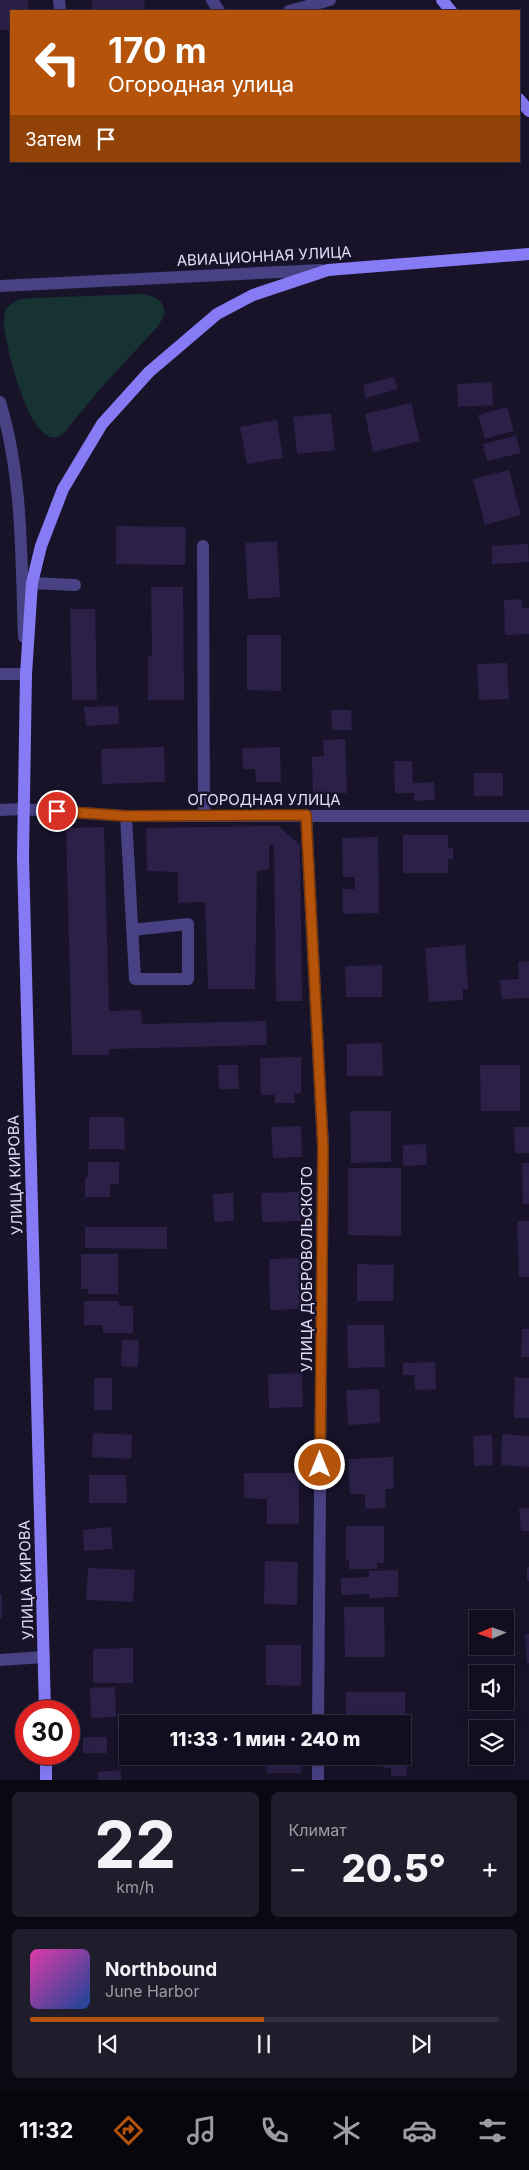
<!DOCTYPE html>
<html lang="ru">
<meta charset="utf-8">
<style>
:root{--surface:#120e1f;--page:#1f1c2c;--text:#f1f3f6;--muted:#9c9ca4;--line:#312e3d;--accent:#b45309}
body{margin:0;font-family:Inter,sans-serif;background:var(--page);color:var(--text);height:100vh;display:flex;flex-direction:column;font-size:19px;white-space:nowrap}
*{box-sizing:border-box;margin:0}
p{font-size:16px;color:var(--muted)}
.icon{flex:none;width:28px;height:28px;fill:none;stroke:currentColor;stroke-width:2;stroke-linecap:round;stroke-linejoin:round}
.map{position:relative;height:1780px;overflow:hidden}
.side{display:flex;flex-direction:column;gap:12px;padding:12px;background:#0a0811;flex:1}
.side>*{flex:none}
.hud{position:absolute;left:10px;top:10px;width:510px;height:152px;border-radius:0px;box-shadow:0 5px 20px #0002,0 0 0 1px var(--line);background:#b45309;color:#fff;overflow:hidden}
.needle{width:32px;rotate:268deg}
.tools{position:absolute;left:469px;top:1610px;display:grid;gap:10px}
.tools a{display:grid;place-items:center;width:45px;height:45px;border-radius:0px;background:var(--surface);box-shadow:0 5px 20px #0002,0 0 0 1px var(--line);font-size:25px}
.speed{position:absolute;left:15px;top:1700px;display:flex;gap:10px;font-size:25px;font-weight:700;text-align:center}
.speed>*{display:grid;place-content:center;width:65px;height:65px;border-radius:50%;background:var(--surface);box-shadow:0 5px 20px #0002,0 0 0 1px var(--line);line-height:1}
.speed .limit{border:8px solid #d22;background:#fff;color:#111}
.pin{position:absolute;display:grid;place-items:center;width:42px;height:42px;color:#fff;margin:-21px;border:2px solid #fff;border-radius:50%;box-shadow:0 1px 5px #0007}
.me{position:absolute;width:55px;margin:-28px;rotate:0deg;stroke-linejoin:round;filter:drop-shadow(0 0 4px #0008)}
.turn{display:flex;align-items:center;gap:18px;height:105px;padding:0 15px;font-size:22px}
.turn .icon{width:65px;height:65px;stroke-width:2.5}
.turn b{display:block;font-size:35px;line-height:42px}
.then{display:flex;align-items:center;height:48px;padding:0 15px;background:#0003;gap:10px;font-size:19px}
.big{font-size:38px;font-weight:800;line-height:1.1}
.side .widget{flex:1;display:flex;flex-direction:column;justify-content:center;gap:8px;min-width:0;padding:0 18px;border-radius:8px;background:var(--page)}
.side .dial{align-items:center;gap:0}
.dial b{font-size:65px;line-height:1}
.song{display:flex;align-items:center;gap:15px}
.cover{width:60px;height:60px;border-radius:8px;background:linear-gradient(135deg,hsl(320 70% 55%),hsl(220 70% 35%))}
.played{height:5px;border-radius:2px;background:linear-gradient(90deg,var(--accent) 50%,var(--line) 50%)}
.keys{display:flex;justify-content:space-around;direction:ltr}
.heat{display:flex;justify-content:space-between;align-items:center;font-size:28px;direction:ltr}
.side .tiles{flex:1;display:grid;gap:12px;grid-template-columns:1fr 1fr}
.widget:last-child{grid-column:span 2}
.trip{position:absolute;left:119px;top:1715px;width:292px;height:50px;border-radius:0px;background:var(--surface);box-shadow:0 5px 20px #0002,0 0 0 1px var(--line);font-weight:800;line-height:50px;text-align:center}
.dock{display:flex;height:80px;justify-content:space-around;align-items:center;background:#07060c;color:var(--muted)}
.dock .icon{width:35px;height:35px}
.dock .selected{color:var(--accent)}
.dock b{font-size:22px;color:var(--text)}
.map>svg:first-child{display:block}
.green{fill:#163232}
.building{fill:#2b2048}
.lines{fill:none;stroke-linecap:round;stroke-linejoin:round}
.lane{stroke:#484184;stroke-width:12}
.street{stroke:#484184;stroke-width:12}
.secondary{stroke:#867bf5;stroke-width:12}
.route-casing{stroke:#753606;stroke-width:12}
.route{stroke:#b45309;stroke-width:9}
.labels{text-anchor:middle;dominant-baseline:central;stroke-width:5;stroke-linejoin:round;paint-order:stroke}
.street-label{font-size:15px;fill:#e3ddfc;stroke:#181329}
</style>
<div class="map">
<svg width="529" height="1780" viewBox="0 0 529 1780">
<rect width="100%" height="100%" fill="#181329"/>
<!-- green -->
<path class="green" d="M142,294C156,297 162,298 165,313L159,325L101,388L62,435C31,455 7,348 4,327C3,321 4,315 6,308L17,300L30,298Z"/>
<!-- building -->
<path class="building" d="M0,0H28V11H11V30H0Z
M92,0H144L145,11H92Z
M394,377L398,389L366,398L363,385Z
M492,382L493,405L458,407L457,384Z
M411,403L420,441L373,452L365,414Z
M507,407L514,431L485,439L478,415Z
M331,413L335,450L297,454L293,417Z
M277,420L283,458L247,464L240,427Z
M516,436L521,453L487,461L483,444Z
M509,470L521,515L485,525L473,479Z
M116,526L186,527L185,565L116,564Z
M277,541L280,597L248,599L245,543Z
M528,544L529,562L492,564V546Z
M151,587H183L184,700H148V656H152Z
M522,599V608H529V634L505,635L504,600Z
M70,609H95L97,700H72Z
M247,635H281V691L247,690Z
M507,663L509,699L479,700L477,664Z
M118,706L119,724L86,726L84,707Z
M331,710H351L352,730H332Z
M345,739L347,793L313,794L312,757L324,756L323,740Z
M164,747L165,782L102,784L101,749Z
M280,747L281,782H256L255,769H243L242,748Z
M394,761H412L413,783L434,782L435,800L414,801V793H395Z
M474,773H503V796H474Z
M278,826L300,845L302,1001H276L274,845H269V869L257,871L255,989H208L205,902L178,903V872L147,871L146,828Z
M104,827L109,1011L141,1010L142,1024L266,1021L267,1045L109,1049V1055H72L66,828Z
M403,835H448V848L453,847V859H448V873H403Z
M378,837L379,913L343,914L342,889H355V877H343L342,838Z
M465,945L468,989H463V1000L429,1002L425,948Z
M529,961V998L502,999L500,980L519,979L518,962Z
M382,965V997H346L345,966Z
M382,1043L383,1076H347V1044Z
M301,1057V1093H294L295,1103H275V1095H261L260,1058Z
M218,1065H238L239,1089H219Z
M480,1065H520V1111H481Z
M350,1111H391V1162L351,1163Z
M89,1117H124L125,1149H89Z
M301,1126L302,1157L273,1158L271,1127Z
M514,1127H529V1153H515Z
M426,1144L427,1165L403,1166V1145Z
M88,1162H119V1184H110V1197H85V1177H88Z
M522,1163H529V1204H523Z
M348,1168H401V1236L348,1235Z
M300,1192L301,1221L262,1222L261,1193Z
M233,1193L234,1221L214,1222L213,1194Z
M517,1221H529V1277H519Z
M85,1227H167V1249L85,1248Z
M81,1254H118V1294H88V1289H81Z
M301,1258L302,1309L270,1310L269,1259Z
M357,1264L394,1265L393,1301H357Z
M84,1301H119V1306H133V1333H103V1325H84Z
M347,1325H384L385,1367L348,1368Z
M522,1329H529V1357H521Z
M122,1340H139L138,1367L121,1366Z
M435,1362L436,1389L415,1390L414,1375H403V1363Z
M302,1373L303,1407L269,1408L268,1374Z
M515,1377L529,1378V1418H514Z
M94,1378H112V1410H94Z
M379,1389L380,1423L348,1425L346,1390Z
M93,1433L132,1435L131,1459L92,1457Z
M502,1434L529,1436V1467L501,1465Z
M492,1435L493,1465L474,1466L473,1436Z
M393,1457L394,1489H385L386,1508L365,1509V1494H350L348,1459Z
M244,1473H299V1524H267V1499L244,1498Z
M89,1475H126L127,1503H89Z
M519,1508H529V1531H521Z
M346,1526H384V1563H377V1569H349V1560H346Z
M111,1527L113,1549L84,1551L83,1530Z
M265,1561L298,1562L297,1605L264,1604Z
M527,1567H529V1581H527Z
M88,1568L135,1570L133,1602L86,1600Z
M398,1570V1597L369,1598V1594L341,1595V1578L369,1577V1571Z
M0,1594H2V1618H0Z
M344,1607H384L385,1657H345Z
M525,1634H529V1663H527Z
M266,1645H301V1686L266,1685Z
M133,1648V1683H93V1649Z
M115,1687L116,1717L91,1718L90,1688Z
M346,1692H405V1731H402V1724H376V1721H346Z
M83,1737H107V1753H83Z
M402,1742H406L407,1776H391V1768L383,1769L382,1756H402Z
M130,1756H147V1760H130Z
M267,1756H301V1773H267Z
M121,1770V1780H98V1772Z"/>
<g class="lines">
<!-- lane -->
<path class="lane" d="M59,0L60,11
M212,0L219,11
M289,11L330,0
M203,546L204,815
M32,583L75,585
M0,674H26
M126,816L135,979H188V924L132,930
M0,1660L44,1657"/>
<!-- street -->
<path class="street" d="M0,286L321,270
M0,402C23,477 21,559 24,637
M0,810L23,809L126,816H529
M306,815L323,1147L318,1724
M318,1780V1756"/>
<!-- secondary -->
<path class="secondary" d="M442,0L451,11
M519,99L529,111
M45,1711L23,857L26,674L32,583L41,546L63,489L102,424L149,372L217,314L253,295L328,270L529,254
M46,1754V1780"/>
</g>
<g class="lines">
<!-- route casing -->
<g class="route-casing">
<path id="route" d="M57,811L126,816L306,815L323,1147L320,1465"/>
</g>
<!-- route -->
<use href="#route" class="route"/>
</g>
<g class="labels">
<!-- street labels -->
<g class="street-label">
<text transform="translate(264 256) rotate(-3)">АВИАЦИОННАЯ УЛИЦА</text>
<text x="264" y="799">ОГОРОДНАЯ УЛИЦА</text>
<text transform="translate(15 1175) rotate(-92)">УЛИЦА КИРОВА</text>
<text transform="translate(306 1269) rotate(-90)">УЛИЦА ДОБРОВОЛЬСКОГО</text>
<text transform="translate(26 1580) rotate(-92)">УЛИЦА КИРОВА</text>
</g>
</g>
</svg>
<div class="tools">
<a><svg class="needle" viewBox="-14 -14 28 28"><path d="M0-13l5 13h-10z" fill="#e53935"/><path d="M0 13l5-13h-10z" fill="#9c9ca4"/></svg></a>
<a><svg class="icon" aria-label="sound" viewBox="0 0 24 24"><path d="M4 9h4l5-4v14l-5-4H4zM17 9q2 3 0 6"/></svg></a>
<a><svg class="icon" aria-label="layers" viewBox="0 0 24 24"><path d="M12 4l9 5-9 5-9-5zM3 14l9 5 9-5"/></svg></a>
</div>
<div class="speed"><div class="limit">30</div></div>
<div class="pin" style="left:57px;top:811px;background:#d93025"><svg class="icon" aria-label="arrive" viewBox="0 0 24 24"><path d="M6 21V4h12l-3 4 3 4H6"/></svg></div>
<svg class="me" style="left:320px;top:1465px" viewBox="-20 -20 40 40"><circle r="17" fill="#b45309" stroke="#fff" stroke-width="3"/><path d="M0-11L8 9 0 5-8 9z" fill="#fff"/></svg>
<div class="trip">11:33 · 1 мин · 240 m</div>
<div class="hud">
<div class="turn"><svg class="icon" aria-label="left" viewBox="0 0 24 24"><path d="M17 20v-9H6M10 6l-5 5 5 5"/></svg><div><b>170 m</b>Огородная улица</div></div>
<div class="then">Затем<svg class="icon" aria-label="arrive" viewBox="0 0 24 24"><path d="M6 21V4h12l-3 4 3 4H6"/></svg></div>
</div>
</div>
<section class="side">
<div class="tiles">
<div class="widget dial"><b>22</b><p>km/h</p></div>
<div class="widget"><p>Климат</p>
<div class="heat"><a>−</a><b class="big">20.5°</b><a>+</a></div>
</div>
<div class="widget">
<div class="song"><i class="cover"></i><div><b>Northbound</b><p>June Harbor</p></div></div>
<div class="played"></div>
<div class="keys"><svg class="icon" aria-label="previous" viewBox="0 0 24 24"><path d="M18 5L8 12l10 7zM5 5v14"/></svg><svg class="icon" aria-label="pause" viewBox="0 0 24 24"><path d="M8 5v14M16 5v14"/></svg><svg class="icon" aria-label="next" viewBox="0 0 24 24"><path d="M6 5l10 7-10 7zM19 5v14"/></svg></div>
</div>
</div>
</section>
<nav class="dock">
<b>11:32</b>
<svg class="icon selected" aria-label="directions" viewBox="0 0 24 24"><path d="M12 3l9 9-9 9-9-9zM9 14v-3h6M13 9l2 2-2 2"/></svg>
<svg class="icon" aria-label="music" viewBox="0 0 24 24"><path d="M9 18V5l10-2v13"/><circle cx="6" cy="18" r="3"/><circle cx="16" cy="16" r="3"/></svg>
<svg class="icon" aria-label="phone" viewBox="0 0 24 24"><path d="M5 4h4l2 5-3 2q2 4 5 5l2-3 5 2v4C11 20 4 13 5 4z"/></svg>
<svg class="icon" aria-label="climate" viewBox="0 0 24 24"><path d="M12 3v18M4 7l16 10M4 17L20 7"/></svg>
<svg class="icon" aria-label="car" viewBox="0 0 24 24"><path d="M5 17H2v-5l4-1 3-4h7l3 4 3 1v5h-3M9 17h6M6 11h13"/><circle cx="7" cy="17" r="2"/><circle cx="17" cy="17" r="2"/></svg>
<svg class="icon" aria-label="filters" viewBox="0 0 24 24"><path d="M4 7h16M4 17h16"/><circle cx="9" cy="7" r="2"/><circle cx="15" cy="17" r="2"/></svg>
</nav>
